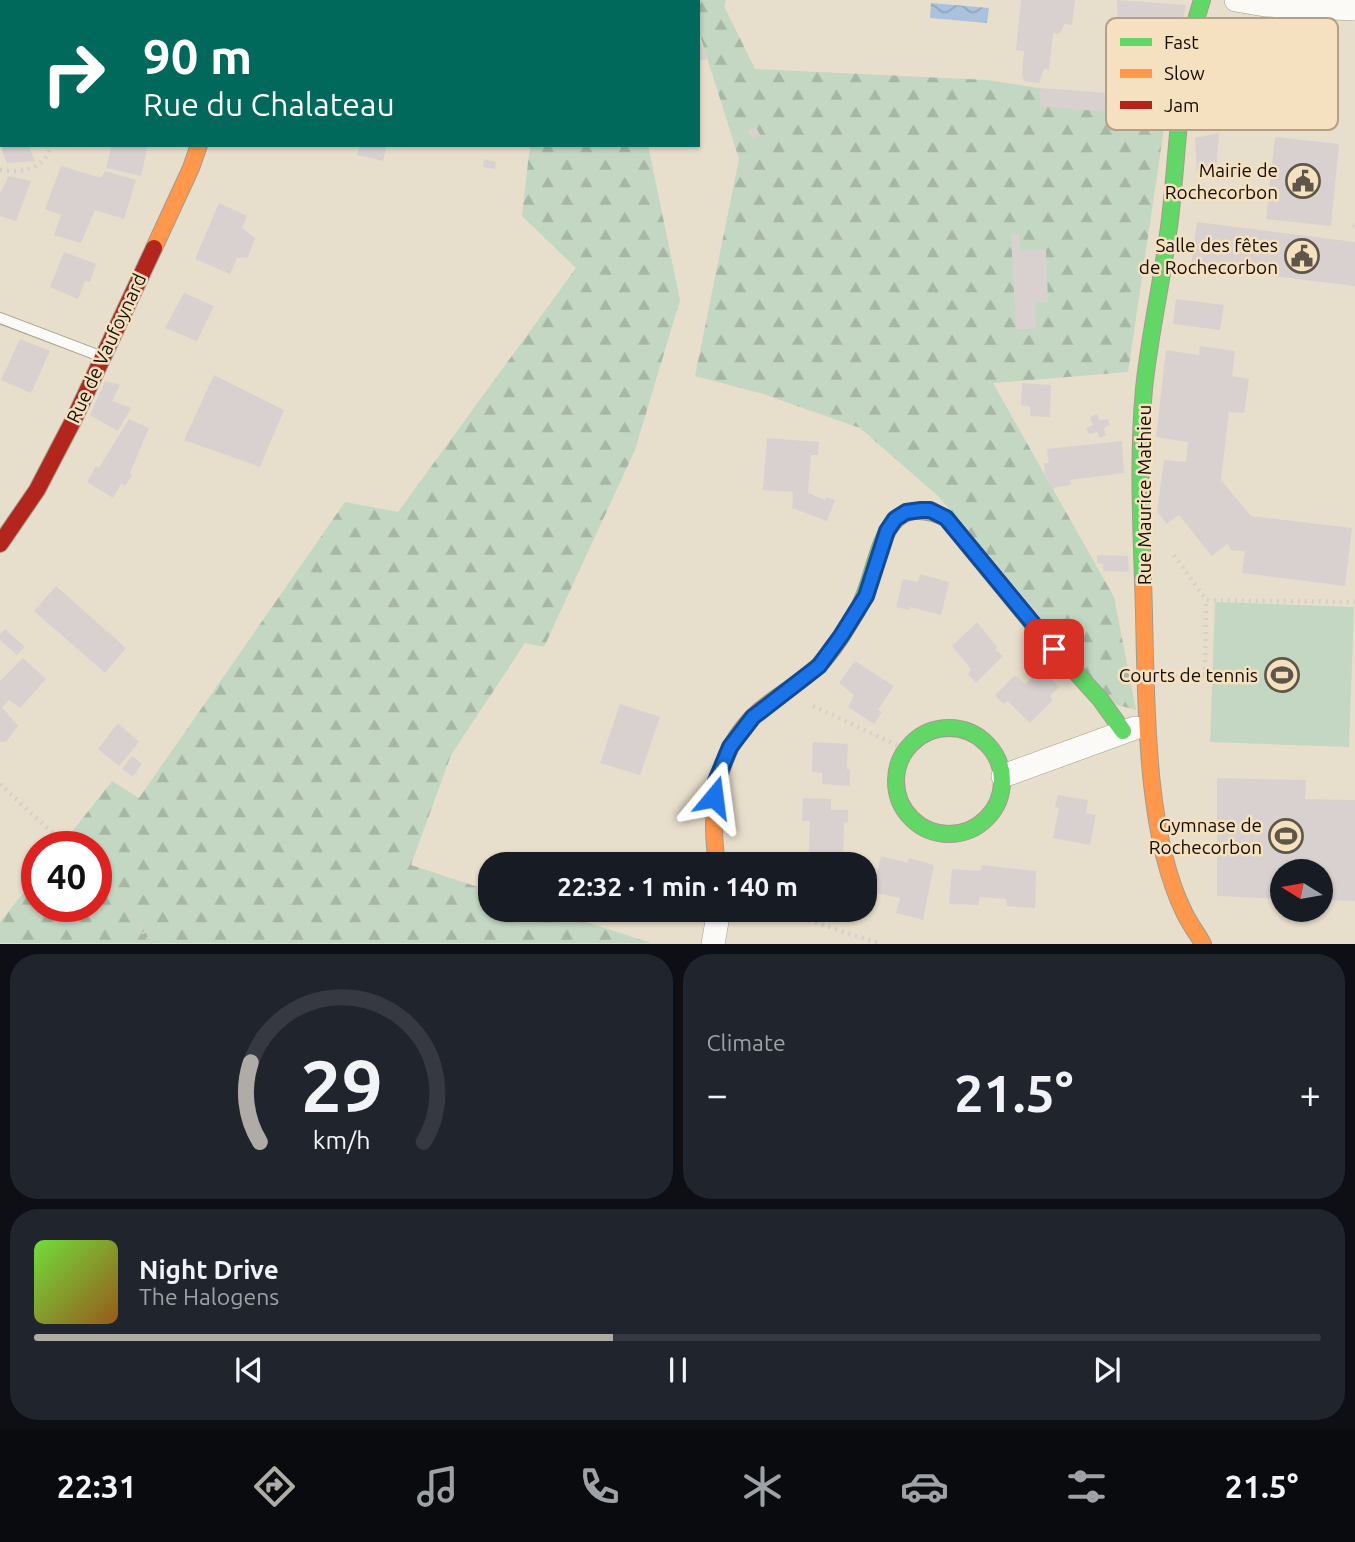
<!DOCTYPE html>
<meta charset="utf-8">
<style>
:root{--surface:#171b24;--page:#20242c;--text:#f1f3f6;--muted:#9ea1a6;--line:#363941;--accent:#afaca8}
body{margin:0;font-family:Ubuntu,sans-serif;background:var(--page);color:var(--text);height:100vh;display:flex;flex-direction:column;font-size:26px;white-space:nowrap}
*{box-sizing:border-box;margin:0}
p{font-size:23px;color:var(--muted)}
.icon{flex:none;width:38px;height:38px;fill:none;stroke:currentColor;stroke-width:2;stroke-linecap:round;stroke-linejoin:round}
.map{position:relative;height:944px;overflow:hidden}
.sheet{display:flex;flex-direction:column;gap:10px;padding:10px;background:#0d0f14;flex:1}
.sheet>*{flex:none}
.top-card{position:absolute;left:0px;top:0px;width:700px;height:147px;box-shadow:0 2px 5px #0004;background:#00695c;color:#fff;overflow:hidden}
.needle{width:46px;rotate:281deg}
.fabs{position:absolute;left:1270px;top:859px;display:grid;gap:14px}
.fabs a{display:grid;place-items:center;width:63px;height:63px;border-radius:50%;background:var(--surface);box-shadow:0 2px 5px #0004;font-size:35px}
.speed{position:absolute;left:21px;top:831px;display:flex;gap:14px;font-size:35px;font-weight:700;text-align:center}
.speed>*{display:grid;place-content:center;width:91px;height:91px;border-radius:50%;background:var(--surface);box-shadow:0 2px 5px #0004;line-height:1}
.speed .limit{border:10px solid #d22;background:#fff;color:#111}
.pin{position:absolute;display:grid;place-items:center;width:60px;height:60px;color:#fff;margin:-30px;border-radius:14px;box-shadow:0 4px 10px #0006}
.me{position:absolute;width:77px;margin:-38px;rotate:16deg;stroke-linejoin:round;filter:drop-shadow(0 0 5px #0008)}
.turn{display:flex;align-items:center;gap:24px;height:147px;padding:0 28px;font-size:32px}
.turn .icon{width:91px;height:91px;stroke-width:2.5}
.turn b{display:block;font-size:49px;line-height:60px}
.big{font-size:52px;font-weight:600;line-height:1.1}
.sheet .card{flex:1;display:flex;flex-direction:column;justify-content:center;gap:10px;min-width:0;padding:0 24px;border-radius:28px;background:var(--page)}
.sheet .dial{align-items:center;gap:0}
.dial svg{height:182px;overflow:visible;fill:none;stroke:var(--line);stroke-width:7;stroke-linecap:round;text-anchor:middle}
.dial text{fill:var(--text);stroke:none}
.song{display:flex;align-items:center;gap:21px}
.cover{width:84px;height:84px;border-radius:10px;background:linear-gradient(135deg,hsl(100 70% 55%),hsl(30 70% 35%))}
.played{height:7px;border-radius:4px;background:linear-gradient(90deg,var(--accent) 45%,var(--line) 45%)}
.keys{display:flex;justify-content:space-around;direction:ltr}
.heat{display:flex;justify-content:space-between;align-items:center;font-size:38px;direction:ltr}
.sheet .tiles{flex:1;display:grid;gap:10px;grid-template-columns:1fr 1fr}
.card:last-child{grid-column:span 2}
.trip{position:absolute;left:478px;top:852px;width:399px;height:70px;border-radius:28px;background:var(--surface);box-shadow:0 2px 5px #0004;font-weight:600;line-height:70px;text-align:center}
.dock{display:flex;height:112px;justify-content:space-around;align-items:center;background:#090b0e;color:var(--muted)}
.dock .icon{width:49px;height:49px}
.dock .active{color:var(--accent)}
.dock b{font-size:32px;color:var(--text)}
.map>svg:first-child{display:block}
.forest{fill:url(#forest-firs)}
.pitch{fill:#c4d7c2}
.water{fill:url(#water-waves)}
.building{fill:#d9d1cf}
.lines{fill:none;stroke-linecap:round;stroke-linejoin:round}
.lane-casing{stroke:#a39b8d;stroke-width:12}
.street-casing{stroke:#a39b8d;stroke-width:24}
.fast-casing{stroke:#a39b8d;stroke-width:18}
.slow-casing{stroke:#a39b8d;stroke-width:18}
.jam-casing{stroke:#a39b8d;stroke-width:18}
.path{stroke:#d4d0ca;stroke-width:4.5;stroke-dasharray:2 5;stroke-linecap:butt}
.lane{stroke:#fcfaf7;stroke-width:10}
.street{stroke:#fcfaf7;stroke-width:23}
.fast{stroke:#63d668;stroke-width:16}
.slow{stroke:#ff974d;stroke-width:16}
.jam{stroke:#b3261e;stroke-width:16}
.route-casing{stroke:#114b97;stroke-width:18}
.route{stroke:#1a73e8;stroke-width:12}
.labels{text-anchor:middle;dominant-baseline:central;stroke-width:5;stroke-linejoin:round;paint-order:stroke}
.poi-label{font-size:19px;fill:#140d03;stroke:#f5e1bf;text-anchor:end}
.street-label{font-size:19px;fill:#140d03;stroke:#f5e1bf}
.key{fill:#f5e1bf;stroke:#b2a187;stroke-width:2}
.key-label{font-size:19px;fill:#140d03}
</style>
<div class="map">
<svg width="1355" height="944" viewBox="0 0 1355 944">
<defs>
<pattern id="forest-firs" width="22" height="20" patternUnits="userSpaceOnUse" patternTransform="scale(1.75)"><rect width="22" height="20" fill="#c4d7c2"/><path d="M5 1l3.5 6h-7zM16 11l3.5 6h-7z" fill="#a8b7a5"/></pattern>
<pattern id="water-waves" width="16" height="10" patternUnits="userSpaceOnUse" patternTransform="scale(1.75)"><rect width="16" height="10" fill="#aac2de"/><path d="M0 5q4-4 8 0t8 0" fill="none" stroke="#91a6bd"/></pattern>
</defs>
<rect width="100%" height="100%" fill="#e8decc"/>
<!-- forest -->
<path class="forest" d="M689,0H726L724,6L755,69L987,80L1167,108L1128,372L993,383L1114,597L1136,710L1114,704L939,497L860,428L763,394L695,376L739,159L698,29V2Z
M530,145H648L680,300L635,450L544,647L525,643L451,755L411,865L490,891V910H549L651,943H0V922L37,876V906H96V847H60L112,781L139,798L345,502L398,512L576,268L522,216Z"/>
<!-- pitch -->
<path class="pitch" d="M1215,602L1354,607L1349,747L1210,742Z"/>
<!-- water -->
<path class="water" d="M931,3L989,8L987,23L930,18Z"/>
<!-- building -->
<path class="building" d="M1021,0H1075L1072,25L1064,24L1062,30L1058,34L1053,33L1049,70L1044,69L1039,83L1024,81L1022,74L1024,51L1016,50Z
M1117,0L1186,5L1181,28L1151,24L1143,51L1119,48Z
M698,38L709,59L698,61Z
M1040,88L1108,93L1107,112L1040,106Z
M756,127L760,135L752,139L748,130Z
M1219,133L1216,171H1197L1195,138Z
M1275,137L1339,144L1331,226L1266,219Z
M0,145H28L35,161L7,163Z
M112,145H148L141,176L106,168Z
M360,145H387L383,161L357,155Z
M484,159L496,162L495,169L483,167Z
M61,166L101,178L105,171L136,180L124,219L95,210L81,243L54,235L61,215L45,209Z
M9,176L31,181L16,221L0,216V193Z
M219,203L247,216L242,228L255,238L248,257L237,258L230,274L195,259Z
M1197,222L1355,242V286L1191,266Z
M1019,234L1020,251L1046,250L1048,302H1035L1036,329H1016L1011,235Z
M64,252L96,264L90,282L85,281L78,299L50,287Z
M184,293L214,306L197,341L165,328Z
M1176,299L1224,305L1220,330L1173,324Z
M20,339L50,351L31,393L1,380Z
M1200,346L1235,351L1232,376L1249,379L1244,413L1229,412L1221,480L1251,516L1352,528L1345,586L1242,573L1245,551L1231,550L1227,544L1212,556L1179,515L1167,524L1157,512L1164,460L1186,462L1188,442L1156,437L1166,350L1199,355Z
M214,375L284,410L260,467L184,440Z
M105,381L120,385L112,401L131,408L118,431L90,415Z
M1022,383L1051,385L1050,417L1030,416V407L1021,405Z
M1097,414L1100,420L1108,419L1110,425L1104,428L1106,435L1100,438L1097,432L1089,434L1086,428L1093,425L1090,417Z
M129,419L149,428L130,473L132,475L125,486L121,484L113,498L87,482L96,466L99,468Z
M767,438L819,442L818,455H811L808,493L825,500L826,497L835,500L827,521L792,508L793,492L763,490Z
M1122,441L1124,473L1070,480L1071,485L1052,488L1045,474L1044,463H1049L1047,449Z
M1097,555L1128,556L1129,572L1103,571V564L1097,563Z
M920,574L949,582L941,615L910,607L909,610L896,607L903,579L918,582Z
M56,586L126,648L105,673L34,611Z
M977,622L997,647L996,650L1003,656L976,683L968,674L971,669L952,646Z
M5,629L25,647L17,655L0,640V634Z
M23,658L46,679L20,708L9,700L2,707L18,726L6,742H0V681Z
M855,661L894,686L878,710L882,712L874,724L848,707L854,695L839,683Z
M1044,673L1059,687L1050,696L1053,700L1030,723L1008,701L1003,704L995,695L1015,675L1025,684L1032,678L1035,681Z
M620,704L660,717L640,775L600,763Z
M118,723L139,742L119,766L98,749Z
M813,742L848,744L847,769L850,770V786L822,784V773L812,772Z
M132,756L142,764L133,777L122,769Z
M1217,778L1306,780L1305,799L1355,800V901L1321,900V872H1283V899L1217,896Z
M1058,795L1088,800L1086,813L1096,815L1090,845L1053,838L1059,808L1055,807Z
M803,798L831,799V810H848V822L844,823L843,854L809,853L810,821H802Z
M601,853L634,864H597Z
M881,856L908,863L909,858L934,865L923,920L896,913L900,898L872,892Z
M982,865L1036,871L1035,908L1007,906L1006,899L980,897L978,905L949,904L952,869L980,871Z"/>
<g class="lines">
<!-- lane casing -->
<g class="lane-casing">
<path id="lane" d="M0,318L100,356"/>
</g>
<!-- street casing -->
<g class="street-casing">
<path id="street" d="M1236,0L1265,5L1355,9
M202,2L208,0
M0,84L2,83
M1003,776L1135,728
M713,944L719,910"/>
</g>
<!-- fast casing -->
<g class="fast-casing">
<path id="fast" d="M1143,581C1141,517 1138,453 1144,389C1150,329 1165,270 1171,210C1179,139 1179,69 1202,0
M857,611C881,571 876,486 946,518L1040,633L1100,699L1123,731
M896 781a53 53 0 1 1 106 0a53 53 0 1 1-106 0Z"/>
</g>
<!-- slow casing -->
<g class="slow-casing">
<path id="slow" d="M242,0V2
M154,248L191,168L199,145
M1143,581C1147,677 1141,825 1184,912C1189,923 1197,933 1203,944
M717,864C709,808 715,749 760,710C780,694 802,682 820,664C835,649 846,629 857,611"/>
</g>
<!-- jam casing -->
<g class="jam-casing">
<path id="jam" d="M0,544L37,490L74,419L154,248"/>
</g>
<!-- path -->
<path class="path" d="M0,170C22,173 45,170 51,145
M1353,225L1355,227
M1174,555L1206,600L1355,602
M1175,676L1205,674L1206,600
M813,706L907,750
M0,784L68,847
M96,871L112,888L152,944
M775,910L882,944"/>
<!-- lane -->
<use href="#lane" class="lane"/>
<!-- street -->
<use href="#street" class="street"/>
<!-- fast -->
<use href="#fast" class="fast"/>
<!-- slow -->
<use href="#slow" class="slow"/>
<!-- jam -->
<use href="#jam" class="jam"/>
</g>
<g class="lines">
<!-- route casing -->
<g class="route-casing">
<path id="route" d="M714,797L716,781L730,747L753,717L819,666L841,636L866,596L887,531L895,519L906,512L921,510H930L946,518L1054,649"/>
</g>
<!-- route -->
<use href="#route" class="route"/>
</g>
<!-- icons -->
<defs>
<g id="civic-ring" transform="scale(1.75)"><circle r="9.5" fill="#f5e1bf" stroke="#5e5649" stroke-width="1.5"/><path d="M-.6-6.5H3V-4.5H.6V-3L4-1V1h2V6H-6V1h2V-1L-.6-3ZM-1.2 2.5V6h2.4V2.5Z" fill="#5e5649"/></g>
<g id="stadium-ring" transform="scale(1.75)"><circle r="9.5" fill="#f5e1bf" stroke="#5e5649" stroke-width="1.5"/><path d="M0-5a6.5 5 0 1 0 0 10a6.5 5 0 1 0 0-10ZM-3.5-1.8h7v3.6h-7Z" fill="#5e5649"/></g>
</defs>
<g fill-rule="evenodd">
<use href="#civic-ring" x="1303" y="181"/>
<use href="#civic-ring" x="1302" y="256"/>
<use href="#stadium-ring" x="1282" y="675"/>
<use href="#stadium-ring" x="1286" y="836"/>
</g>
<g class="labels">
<!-- poi labels -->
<g class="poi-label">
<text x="1278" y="170">Mairie de<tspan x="1278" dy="22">Rochecorbon</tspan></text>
<text x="1278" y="245">Salle des fêtes<tspan x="1278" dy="22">de Rochecorbon</tspan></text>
<text x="1258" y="675">Courts de tennis</text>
<text x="1262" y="825">Gymnase de<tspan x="1262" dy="22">Rochecorbon</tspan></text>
</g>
<!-- street labels -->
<g class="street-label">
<text transform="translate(106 348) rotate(-65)">Rue de Vaufoynard</text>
<text transform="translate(1144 495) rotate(-90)">Rue Maurice Mathieu</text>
</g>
</g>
<!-- legend -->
<rect x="1106" y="18" width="232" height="112" rx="10" class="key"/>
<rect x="1120" y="38" width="32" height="8" fill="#63d668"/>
<rect x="1120" y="69" width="32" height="9" fill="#ff974d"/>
<rect x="1120" y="101" width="32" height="8" fill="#b3261e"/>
<g class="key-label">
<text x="1164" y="49">Fast</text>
<text x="1164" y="80">Slow</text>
<text x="1164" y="112">Jam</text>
</g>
</svg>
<div class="fabs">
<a><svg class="needle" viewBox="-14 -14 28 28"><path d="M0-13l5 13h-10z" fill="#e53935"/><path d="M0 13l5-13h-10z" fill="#9ea1a6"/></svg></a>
</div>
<div class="speed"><div class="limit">40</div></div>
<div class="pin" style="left:1054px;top:649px;background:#d93025"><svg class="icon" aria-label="arrive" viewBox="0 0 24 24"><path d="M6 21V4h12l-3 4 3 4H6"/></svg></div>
<svg class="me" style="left:714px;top:797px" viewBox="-20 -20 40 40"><path d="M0-17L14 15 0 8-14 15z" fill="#1a73e8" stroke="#fff" stroke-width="4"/></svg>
<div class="trip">22:32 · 1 min · 140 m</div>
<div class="top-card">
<div class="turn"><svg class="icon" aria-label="right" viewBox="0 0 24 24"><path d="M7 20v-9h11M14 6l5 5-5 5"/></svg><div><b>90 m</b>Rue du Chalateau</div></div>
</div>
</div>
<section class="sheet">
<div class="tiles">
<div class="card dial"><svg viewBox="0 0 100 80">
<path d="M14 69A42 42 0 1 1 86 69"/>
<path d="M14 69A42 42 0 0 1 10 34" stroke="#afaca8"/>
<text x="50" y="56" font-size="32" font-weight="700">29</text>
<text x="50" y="72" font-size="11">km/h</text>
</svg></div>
<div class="card"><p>Climate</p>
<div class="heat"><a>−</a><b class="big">21.5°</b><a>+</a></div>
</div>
<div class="card">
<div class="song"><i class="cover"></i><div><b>Night Drive</b><p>The Halogens</p></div></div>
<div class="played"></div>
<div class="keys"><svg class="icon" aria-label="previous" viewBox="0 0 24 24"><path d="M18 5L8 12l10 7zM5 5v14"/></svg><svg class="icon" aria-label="pause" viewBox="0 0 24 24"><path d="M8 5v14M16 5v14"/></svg><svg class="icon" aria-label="next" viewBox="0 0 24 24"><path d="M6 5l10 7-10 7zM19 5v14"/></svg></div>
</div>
</div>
</section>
<nav class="dock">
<b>22:31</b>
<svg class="icon active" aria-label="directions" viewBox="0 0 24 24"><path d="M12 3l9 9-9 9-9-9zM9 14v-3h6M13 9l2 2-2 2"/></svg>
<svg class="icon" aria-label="music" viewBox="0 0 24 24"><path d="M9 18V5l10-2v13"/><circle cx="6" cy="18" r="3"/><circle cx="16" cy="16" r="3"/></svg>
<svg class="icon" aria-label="phone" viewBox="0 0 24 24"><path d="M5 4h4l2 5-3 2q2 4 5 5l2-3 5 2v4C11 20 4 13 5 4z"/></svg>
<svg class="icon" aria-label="climate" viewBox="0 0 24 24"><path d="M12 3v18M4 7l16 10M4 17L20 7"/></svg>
<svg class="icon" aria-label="car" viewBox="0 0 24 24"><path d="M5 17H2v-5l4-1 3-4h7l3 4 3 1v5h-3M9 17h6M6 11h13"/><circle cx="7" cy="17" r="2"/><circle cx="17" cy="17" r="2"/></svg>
<svg class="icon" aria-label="filters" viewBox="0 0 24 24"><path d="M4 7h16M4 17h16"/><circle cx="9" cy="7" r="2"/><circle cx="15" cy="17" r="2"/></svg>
<b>21.5°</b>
</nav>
